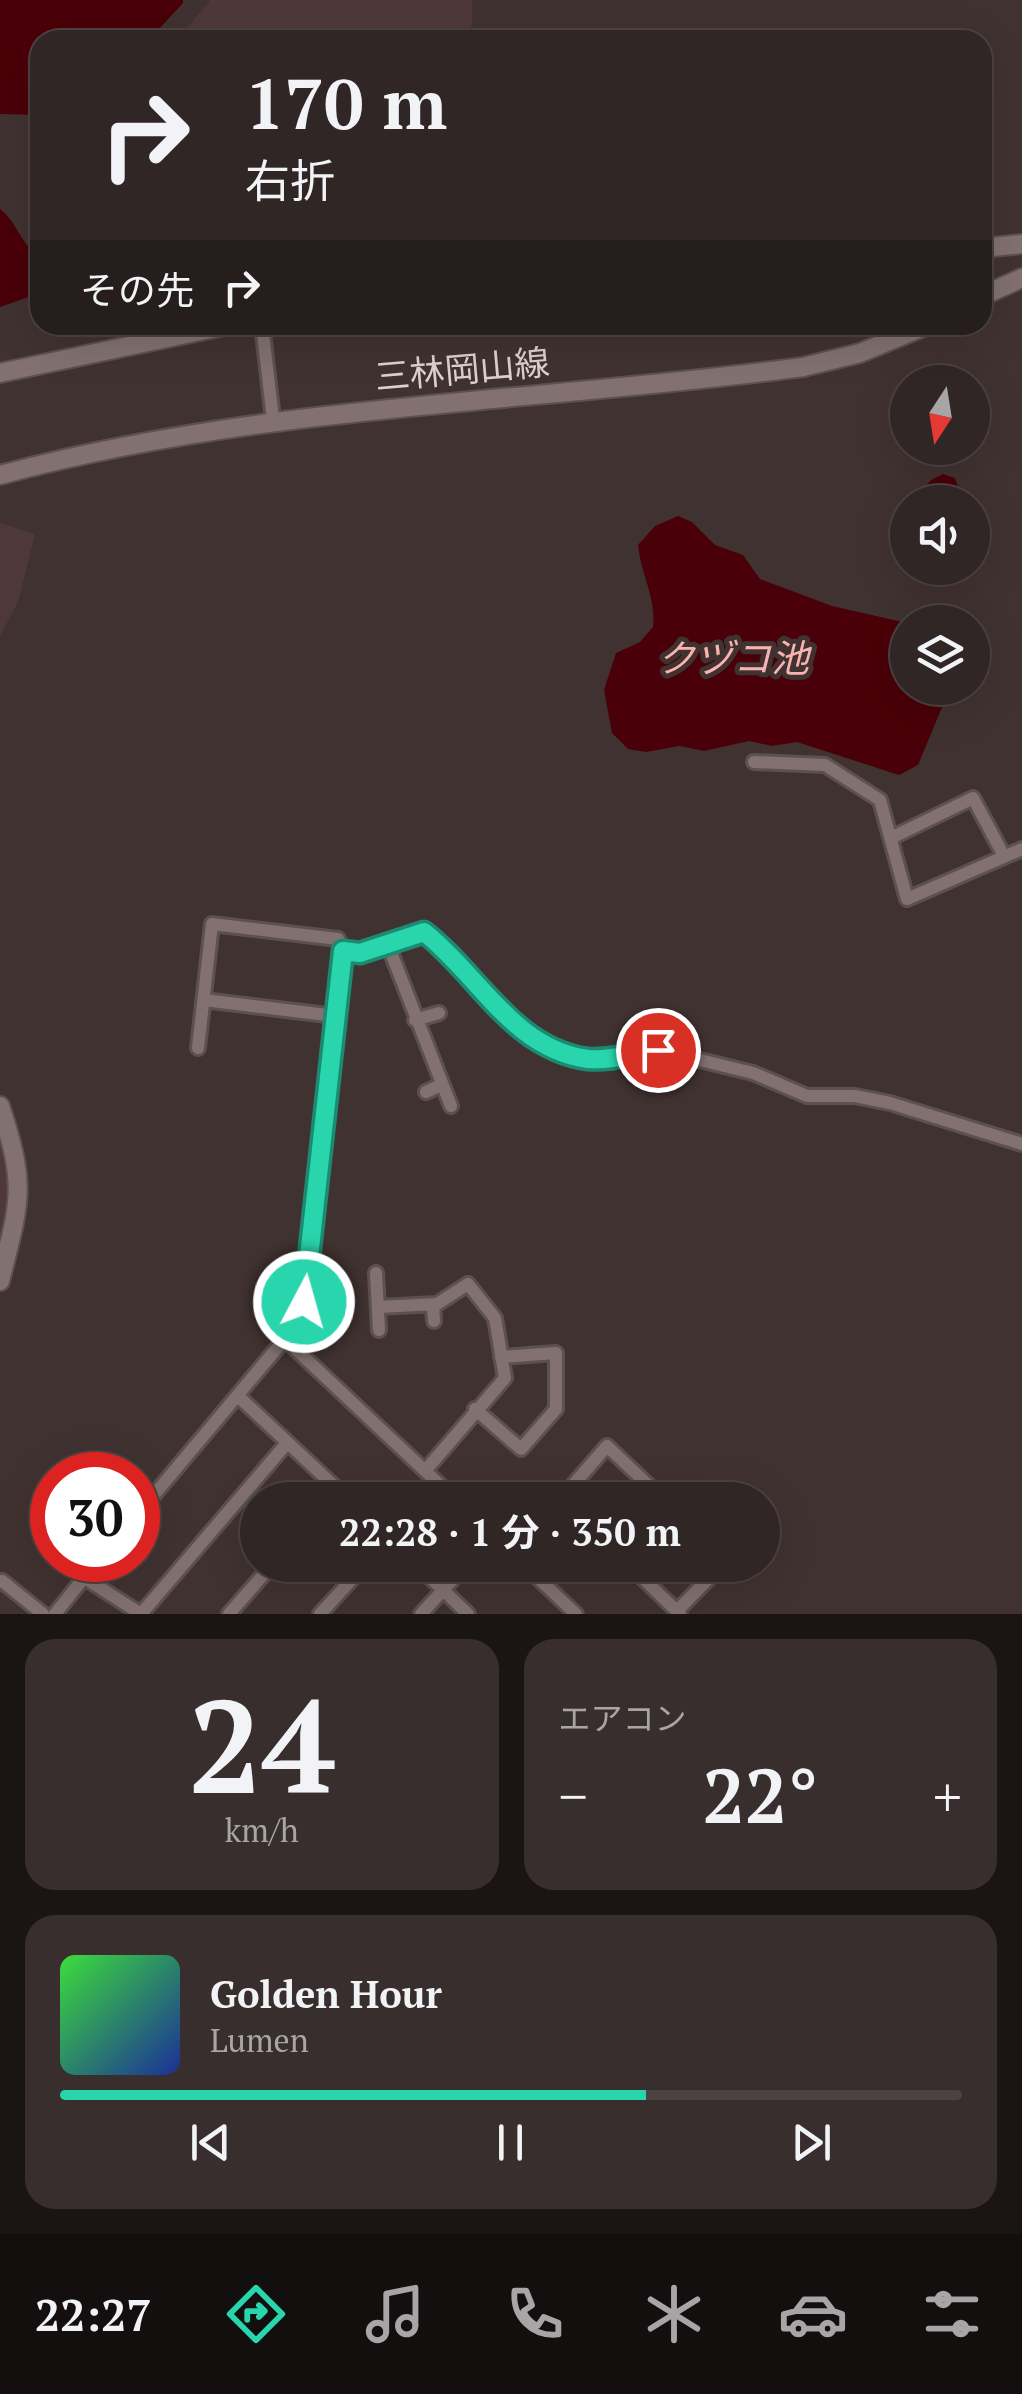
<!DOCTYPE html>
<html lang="ja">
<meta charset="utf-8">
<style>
:root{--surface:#302625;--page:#382e2d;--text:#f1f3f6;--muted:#a8a5a7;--line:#4b4342;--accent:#29d5ad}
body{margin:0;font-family:"PT Serif","Noto Sans JP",serif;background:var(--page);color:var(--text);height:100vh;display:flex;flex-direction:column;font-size:38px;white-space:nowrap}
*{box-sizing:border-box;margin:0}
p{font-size:32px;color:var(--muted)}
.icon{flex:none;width:55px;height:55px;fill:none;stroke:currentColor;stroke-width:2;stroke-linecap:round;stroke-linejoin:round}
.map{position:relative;height:1614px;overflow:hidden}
.drawer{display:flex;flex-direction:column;gap:25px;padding:25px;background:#1a1514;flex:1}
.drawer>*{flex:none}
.hud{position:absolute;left:30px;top:30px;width:962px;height:305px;border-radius:30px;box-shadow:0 10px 40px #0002,0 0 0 2px var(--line);background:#302625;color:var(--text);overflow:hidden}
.needle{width:65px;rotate:192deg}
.controls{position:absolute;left:890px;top:365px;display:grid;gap:20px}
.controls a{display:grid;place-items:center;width:100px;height:100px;border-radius:50%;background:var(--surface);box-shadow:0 10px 40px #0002,0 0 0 2px var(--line);font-size:50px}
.speed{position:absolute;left:30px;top:1452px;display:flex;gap:20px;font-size:50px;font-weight:700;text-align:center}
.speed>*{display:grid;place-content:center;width:130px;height:130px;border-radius:50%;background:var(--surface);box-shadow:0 10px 40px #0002,0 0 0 2px var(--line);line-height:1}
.speed .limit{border:15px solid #d22;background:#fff;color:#111}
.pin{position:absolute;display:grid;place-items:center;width:85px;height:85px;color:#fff;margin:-42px;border:5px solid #fff;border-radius:50%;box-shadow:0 2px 10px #0007}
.me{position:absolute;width:110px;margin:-55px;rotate:6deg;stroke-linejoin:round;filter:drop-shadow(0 0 8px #0008)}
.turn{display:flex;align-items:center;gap:35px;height:210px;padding:0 50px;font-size:45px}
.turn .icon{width:130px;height:130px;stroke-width:2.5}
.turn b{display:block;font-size:70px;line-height:85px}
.then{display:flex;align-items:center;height:95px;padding:0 50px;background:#0003;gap:20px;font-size:38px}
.big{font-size:75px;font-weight:700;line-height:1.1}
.drawer .tile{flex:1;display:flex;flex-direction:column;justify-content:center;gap:15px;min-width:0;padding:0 35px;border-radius:30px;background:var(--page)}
.drawer .dial{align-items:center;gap:0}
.dial b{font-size:130px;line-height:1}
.song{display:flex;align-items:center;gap:30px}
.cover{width:120px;height:120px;border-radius:15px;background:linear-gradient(135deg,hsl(120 70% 55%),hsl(230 70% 35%))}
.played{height:10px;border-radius:5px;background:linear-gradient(90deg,var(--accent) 65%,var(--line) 65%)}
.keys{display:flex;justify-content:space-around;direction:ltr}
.heat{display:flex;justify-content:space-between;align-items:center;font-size:55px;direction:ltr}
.drawer .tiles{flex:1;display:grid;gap:25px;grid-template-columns:1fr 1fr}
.tile:last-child{grid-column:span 2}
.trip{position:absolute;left:240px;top:1482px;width:540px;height:100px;border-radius:50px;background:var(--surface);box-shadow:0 10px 40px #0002,0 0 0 2px var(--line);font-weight:700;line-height:100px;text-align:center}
.tabs{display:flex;height:160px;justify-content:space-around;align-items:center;background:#130f0f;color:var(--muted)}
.tabs .icon{width:70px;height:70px}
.tabs .on{color:var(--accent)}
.tabs b{font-size:45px;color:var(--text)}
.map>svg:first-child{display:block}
.built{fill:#4e3938}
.water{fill:#4a0008}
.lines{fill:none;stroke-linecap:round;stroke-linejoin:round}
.street-casing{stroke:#5d5150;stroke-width:18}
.secondary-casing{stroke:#5d5150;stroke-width:22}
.street{stroke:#827170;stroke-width:12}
.secondary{stroke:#827170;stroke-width:18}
.route-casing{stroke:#1b8a70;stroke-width:25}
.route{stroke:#29d5ad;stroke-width:18}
.labels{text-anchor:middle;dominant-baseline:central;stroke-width:10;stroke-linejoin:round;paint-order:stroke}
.street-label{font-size:35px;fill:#dbd1d1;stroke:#403231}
.water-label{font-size:38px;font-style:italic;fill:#f8b2af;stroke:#403231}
</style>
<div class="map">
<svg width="1022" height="1614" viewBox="0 0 1022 1614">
<rect width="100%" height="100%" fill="#403231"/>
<!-- built -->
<path class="built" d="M211,0H472V25L465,33L398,28L380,40H176Z
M0,523L35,534L18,602L0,636Z
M0,1139L10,1198L0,1245Z"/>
<!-- water -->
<path class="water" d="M0,0H183V3L149,40H40V115L0,114Z
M0,209C17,222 19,242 40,257V293L0,307Z
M943,474L955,478L963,502H912L931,480Z
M678,516L692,522L715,545L743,555L760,579L832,606L907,623L908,688H950L918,765L899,775L797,742L772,746L749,741L704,751L679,746L646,752L628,749L612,733L604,690L616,653L640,642L653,627C656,596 641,575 638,545L655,526Z"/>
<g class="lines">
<!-- street casing -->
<g class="street-casing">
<path id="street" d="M262,325L273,419
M754,762L825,765L880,800L907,899L1022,849
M893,837L973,798L1004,856
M388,945L451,1106
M343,951L360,953L424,932L451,953L529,1039L558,1050L591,1059L659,1050L753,1073L807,1096H855L890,1103L1022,1144
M204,1000L335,1016
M415,1020L439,1013
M426,1092L441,1085
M376,1273L379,1330
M433,1305L434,1321
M378,1307L437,1304L468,1284L495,1318L505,1378L425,1471
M287,1341L456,1500
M239,1397L349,1500
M475,1409L521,1449L556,1409V1353L501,1357
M561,1499L607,1446L664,1500
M138,1514L299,1322L343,951L338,939L212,924L198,1048
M417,1565L468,1614
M524,1565L576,1614
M629,1565L680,1614
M83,1577L141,1614
M2,1581L43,1614
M677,1611L722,1565
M55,1614L98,1560
M141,1614L287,1443
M229,1614L272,1565
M320,1614L365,1565
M421,1614L466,1565"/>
</g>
<!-- secondary casing -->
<g class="secondary-casing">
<path id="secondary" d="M982,248L1022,244
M982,296L1022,278
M0,373L229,325
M0,475C263,404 534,403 803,367L860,353L928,325
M0,1106C27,1187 20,1201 0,1281"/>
</g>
<!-- street -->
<use href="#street" class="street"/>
<!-- secondary -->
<use href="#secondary" class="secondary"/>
</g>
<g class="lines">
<!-- route casing -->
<g class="route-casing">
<path id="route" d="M304,1302L343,951L360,953L424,932C479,975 513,1049 588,1059C610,1061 637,1053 658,1050"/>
</g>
<!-- route -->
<use href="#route" class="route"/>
</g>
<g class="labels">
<!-- street labels -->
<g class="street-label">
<text transform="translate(462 369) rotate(-5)">三林岡山線</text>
</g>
<!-- water labels -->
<g class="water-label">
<text x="733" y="658">クヅコ池</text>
</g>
</g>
</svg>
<div class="controls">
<a><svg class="needle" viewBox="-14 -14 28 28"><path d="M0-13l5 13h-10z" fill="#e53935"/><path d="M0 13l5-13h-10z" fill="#a8a5a7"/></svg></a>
<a><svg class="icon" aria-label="sound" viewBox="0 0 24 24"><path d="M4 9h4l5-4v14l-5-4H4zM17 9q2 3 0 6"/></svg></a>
<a><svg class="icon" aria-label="layers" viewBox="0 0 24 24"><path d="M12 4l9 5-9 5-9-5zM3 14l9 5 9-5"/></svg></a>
</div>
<div class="speed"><div class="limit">30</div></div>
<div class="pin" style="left:658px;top:1050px;background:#d93025"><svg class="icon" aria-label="arrive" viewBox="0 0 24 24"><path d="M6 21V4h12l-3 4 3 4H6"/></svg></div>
<svg class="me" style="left:304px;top:1302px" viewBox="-20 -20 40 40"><circle r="17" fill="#29d5ad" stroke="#fff" stroke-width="3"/><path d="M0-11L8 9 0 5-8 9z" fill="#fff"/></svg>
<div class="trip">22:28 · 1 分 · 350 m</div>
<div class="hud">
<div class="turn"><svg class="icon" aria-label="right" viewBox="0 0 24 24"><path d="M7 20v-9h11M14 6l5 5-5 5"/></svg><div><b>170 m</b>右折</div></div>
<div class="then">その先<svg class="icon" aria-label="right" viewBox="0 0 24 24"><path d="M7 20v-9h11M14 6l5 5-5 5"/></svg></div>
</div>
</div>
<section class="drawer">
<div class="tiles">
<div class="tile dial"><b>24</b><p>km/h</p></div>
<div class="tile"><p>エアコン</p>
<div class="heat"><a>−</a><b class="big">22°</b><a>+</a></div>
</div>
<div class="tile">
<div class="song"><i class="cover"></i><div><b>Golden Hour</b><p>Lumen</p></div></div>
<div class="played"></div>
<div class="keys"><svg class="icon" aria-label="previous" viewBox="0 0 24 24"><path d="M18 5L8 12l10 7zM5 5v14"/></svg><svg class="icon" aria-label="pause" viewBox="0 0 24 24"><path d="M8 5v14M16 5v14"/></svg><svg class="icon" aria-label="next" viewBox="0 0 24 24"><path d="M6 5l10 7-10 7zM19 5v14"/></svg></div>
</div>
</div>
</section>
<nav class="tabs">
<b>22:27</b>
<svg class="icon on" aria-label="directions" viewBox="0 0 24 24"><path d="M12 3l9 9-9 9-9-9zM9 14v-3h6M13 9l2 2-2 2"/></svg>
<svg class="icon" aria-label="music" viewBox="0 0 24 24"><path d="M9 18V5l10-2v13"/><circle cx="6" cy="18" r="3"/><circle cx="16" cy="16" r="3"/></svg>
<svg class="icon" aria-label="phone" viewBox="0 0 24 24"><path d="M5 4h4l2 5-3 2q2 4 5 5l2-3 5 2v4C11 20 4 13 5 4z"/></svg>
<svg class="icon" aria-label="climate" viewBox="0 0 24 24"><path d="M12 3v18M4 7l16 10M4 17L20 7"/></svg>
<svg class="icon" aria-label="car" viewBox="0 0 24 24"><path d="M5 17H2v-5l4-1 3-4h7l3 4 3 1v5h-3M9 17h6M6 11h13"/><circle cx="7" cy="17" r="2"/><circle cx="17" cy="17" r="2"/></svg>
<svg class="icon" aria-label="filters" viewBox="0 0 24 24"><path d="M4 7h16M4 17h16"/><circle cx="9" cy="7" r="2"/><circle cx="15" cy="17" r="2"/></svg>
</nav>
